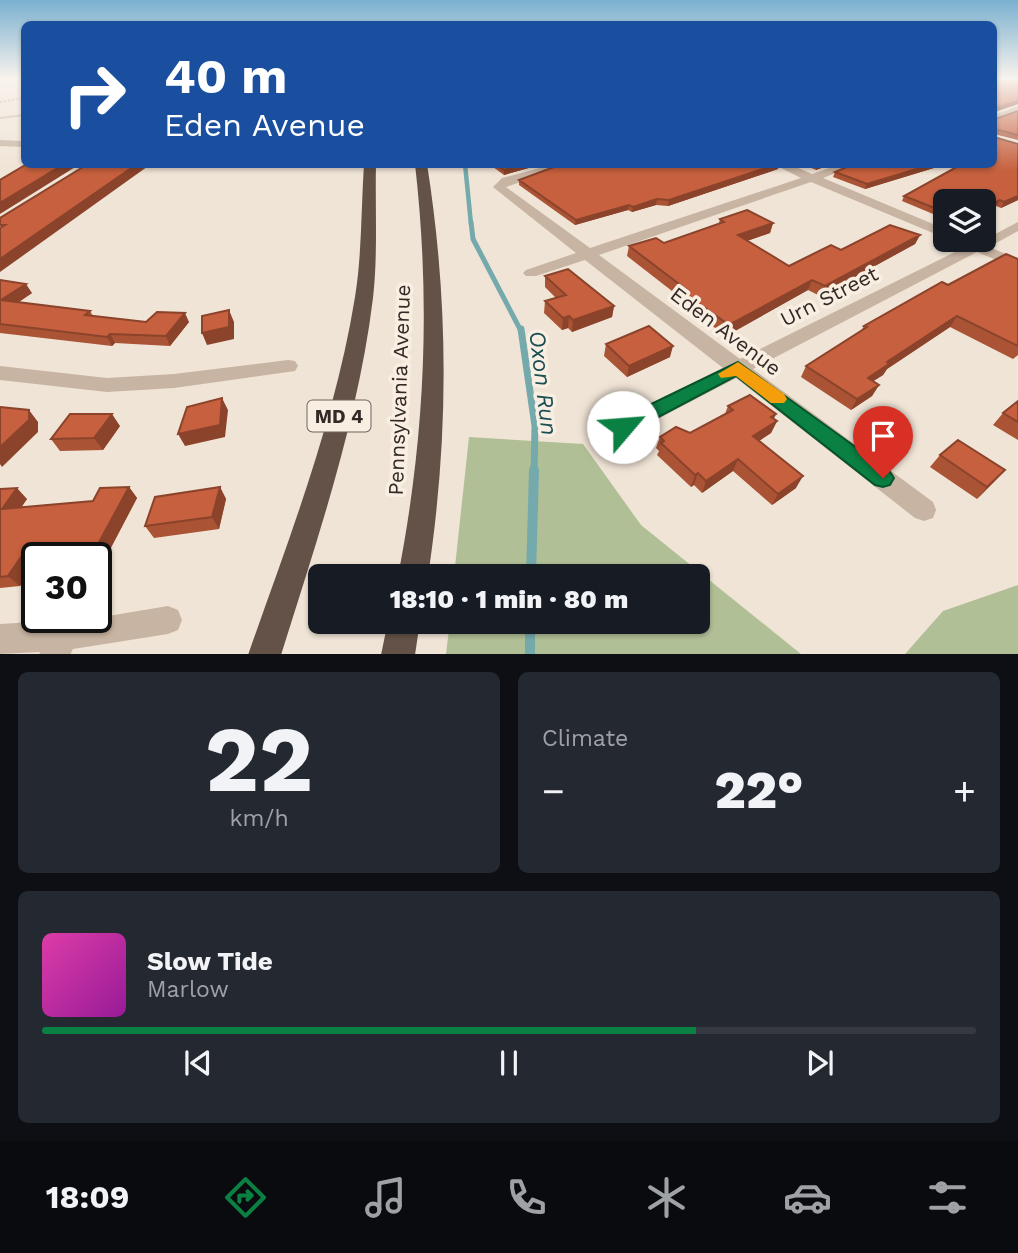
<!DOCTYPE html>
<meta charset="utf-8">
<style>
:root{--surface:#171b24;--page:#242831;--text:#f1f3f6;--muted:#9ea1a6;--line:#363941;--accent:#0b8043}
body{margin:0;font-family:"Work Sans",sans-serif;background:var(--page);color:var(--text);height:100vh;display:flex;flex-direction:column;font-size:26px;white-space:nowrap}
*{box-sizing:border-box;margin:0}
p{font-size:23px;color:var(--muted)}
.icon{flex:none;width:38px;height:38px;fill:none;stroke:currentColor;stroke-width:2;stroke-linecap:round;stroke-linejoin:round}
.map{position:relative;height:654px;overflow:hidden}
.side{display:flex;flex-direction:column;gap:18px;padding:18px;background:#0d0f14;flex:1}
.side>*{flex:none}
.top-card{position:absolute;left:21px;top:21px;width:976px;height:147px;border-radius:10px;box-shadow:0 2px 5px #0004;background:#1a4fa0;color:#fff;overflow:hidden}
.fabs{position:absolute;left:933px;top:189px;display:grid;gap:14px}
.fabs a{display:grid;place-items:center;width:63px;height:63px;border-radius:10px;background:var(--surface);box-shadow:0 2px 5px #0004;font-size:35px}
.speed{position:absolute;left:21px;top:542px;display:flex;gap:14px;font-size:35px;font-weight:700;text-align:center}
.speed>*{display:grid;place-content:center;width:91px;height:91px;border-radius:50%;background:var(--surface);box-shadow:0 2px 5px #0004;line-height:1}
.speed .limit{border:4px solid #111;border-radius:10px;background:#fff;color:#111}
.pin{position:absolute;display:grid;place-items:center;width:60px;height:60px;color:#fff;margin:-72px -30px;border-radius:50% 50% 50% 0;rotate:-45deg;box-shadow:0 0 7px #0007}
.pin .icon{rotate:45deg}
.me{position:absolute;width:77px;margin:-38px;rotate:63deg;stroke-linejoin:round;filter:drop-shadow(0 0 5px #0008)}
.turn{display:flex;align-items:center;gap:24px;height:147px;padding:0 28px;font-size:32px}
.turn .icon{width:91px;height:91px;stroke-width:2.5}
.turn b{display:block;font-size:49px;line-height:60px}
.big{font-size:52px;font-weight:800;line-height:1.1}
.side .card{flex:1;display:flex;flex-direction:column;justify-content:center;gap:10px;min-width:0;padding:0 24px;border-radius:10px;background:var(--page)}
.side .dial{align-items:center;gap:0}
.dial b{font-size:91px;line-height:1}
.song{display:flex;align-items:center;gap:21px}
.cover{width:84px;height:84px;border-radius:10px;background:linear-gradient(135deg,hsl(320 70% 55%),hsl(300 70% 35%))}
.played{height:7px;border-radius:4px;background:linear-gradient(90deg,var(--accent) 70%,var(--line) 70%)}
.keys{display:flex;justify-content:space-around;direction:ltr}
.heat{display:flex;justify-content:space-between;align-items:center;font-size:38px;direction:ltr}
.side .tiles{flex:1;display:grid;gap:18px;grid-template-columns:1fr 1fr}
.card:last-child{grid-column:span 2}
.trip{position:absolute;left:308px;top:564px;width:402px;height:70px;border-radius:10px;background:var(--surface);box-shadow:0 2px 5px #0004;font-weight:800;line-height:70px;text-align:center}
.menu{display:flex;height:112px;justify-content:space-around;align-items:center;background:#090b0e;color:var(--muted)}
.menu .icon{width:49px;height:49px}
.menu .on{color:var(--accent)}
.menu b{font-size:32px;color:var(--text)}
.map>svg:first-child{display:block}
.green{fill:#b1bf96}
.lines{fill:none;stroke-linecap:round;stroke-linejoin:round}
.stream-far3{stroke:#75aaad;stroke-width:4.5}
.stream-far2{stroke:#75aaad;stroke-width:5}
.stream-far1{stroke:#75aaad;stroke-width:7}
.stream{stroke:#75aaad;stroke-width:10}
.path{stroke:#b39e8d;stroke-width:2;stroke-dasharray:2 2;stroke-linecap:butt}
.service{fill:#c8b4a2;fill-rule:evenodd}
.minor{fill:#c8b4a2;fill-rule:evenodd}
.tertiary{fill:#c8b4a2;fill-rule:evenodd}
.trunk{fill:#645248;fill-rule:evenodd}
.wall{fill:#aa5335}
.shaded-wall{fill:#8b432b}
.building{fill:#c6603e;stroke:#8b432b;stroke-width:2}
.route{fill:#0b8043;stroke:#07532c;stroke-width:2}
.slow{fill:#f59e0b}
.labels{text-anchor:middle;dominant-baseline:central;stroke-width:7;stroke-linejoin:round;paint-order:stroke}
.shield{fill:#f8eee2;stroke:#6e645e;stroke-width:2}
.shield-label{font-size:19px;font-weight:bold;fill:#332925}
.street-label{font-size:21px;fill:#332925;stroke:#f8eee2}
.water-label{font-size:23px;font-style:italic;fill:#1b4f53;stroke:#f8eee2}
</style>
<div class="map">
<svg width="1018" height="655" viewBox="0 0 1018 655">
<rect width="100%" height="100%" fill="#f0e4d6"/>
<!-- green -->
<path class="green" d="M469,437L583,444L641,525L801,654H446L450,621H698V576H454Z
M1018,585V654H905L943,611Z"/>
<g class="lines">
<!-- stream-far3 -->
<path class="stream-far3" d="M465,164L471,224"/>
<!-- stream-far2 -->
<path class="stream-far2" d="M471,222L473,239L521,331"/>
<!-- stream-far1 -->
<path class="stream-far1" d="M521,329L535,426L534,472"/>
<!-- stream -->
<path class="stream" d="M531,576L534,470
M530,621V655"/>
<!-- path -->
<path class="path" d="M0,102L24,98"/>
<!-- service -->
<path class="service" d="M24,114V116L0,119V117Z"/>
<!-- minor -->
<path class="minor" d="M1018,106V112L994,121V115Z
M555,164H575L506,187L590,248L801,178L773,164H789L812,174L841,164H859L823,178L945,229V238L811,182L599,255L740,359L965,247L953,240H984L1018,222V231L989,247L1018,259V269L977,252L753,369L933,502L936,510L933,518L924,521L915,518L736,378L631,433L623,435L615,433L612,427L615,421L723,368L585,260L536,276H526L523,273L526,270L576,253L493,187L502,178Z
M288,360L295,361L298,366L295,371L174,388L107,392L0,380V366L107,378L174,374Z
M168,606L178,610L182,620L178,630L168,634L73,649L70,655H39L40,652L0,654V624L96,618Z"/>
<!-- tertiary -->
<path class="tertiary" d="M0,140L24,141V147L0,146Z"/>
<!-- trunk -->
<path class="trunk" d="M364,164H376C375,209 378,254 373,298C358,420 318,537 281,655H248C289,538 335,421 355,297C362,254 361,209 364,164Z
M415,164H427C449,303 449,437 428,576H398C425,438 431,304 415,164Z
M388,621H420L415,655H381Z"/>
</g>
<!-- wall -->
<path class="wall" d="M994,79L1018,104L995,112V119L1018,111V140L994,134V137L1018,200L1001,208L996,206L984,212V201H945V219L902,201L904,196L959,166V164H994Z
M489,164H543L504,175Z
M802,164H832L816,170Z
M947,164L865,189L833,177L835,172Z
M778,169L668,206L656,205L632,212L628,210L575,225L519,185V180Z
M720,219L773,223L770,233L747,241L789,266L841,250L920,235L915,244L820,296L808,290L726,336L680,302L681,298L627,256L629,246L664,243L719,223Z
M1018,259V355L1013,359L950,327L887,369L883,375L873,381L879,385L872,396L851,410L801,377L806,366L861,331L864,326L948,285Z
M545,276L614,306L612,317L572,332L568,328L562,330L544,313L545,301L556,298L545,287Z
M0,280L32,293L19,302L90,311L93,316L146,322H189L170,346L115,343L112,346L0,333Z
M606,344L670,357L627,377L604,356Z
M1018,401V440L993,425L1003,413Z
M728,406L774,419L777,421L771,433L759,441L796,488L772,505L733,471L702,493L694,485L691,487L657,455L659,451L656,448L660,437L690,433L725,414Z
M120,426L103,450L60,451L51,439Z
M940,455L1005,470L977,499L930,467Z
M129,487L137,498L106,557L88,558H37V562L20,586L0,588V489L27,499L21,507L93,501Z
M220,487L226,499L219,529L154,538L145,526Z"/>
<!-- shaded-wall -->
<path class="shaded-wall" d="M1018,101V104L994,112L995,108Z
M64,164H80L0,214V203Z
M137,164H151L0,272V259Z
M523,164H543L504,175V170Z
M779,164L778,169L668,206L669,200Z
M832,164L816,170L817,165Z
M933,164H947L865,189L867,184Z
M1018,196V200L1001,208L1004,202Z
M657,199L656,205L632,212L633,207Z
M1000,200L996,206L984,212L986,207Z
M629,205L628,210L575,225L576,220Z
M773,223L770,233L735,245L738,235Z
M920,235L915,244L820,296L825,286Z
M812,280L808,290L726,336L729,325Z
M26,284L32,293L8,309L1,300Z
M614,306L612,317L572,332L573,320Z
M229,310L234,322V339L207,345L202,333Z
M185,313L189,322L170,346L166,336Z
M569,316L568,328L562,330L563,318Z
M957,316L950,327L887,369L883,375L861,389L868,378L887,362Z
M110,334L115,343L112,346L107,337Z
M673,346L670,357L627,377L629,366Z
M879,385L872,396L851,410L857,399Z
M222,398L228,410L225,437L185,446L178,434Z
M29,410L38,422V432L2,467L0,464V447Z
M112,414L120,426L103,450L94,438Z
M776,414L771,425L777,421L771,433L748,448L753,436L771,417Z
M738,459L733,471L702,493L706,481Z
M1005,470L994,482L977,499L987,487Z
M698,473L694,485L691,487L695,475Z
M803,476L796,488L772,505L778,494Z
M129,487L137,498L106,557L97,546Z
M220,487L226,499L219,529L212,517Z
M17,488L27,499L13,520L2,509Z
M25,551L36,562L20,586L8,576Z"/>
<!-- building -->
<path class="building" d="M994,79H1018V101L995,108V119L1018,111V135L995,129L994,137L1018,144V196L1004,202L1000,200L986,207L984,206V201H945V212L904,196L962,164H994Z
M27,164H64L0,203V180Z
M88,164H137L0,259V228L5,225H0V218Z
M496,164H523L504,170Z
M562,164H778L669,200L657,199L633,207L629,205L576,220L519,180Z
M854,164H933L867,184L835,172Z
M747,210L773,223L738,235L789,266L831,245L841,250L890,225L920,235L825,286L812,280L729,325L683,292L687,290L629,246L656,238L664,243L724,222L720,219Z
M1006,254L1018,259V346L957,316L887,362L889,364L868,378L879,385L857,399L806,366L867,327L864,326L942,282L948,285Z
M568,269L614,306L573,320L569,316L563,318L545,301L566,295L545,276Z
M0,280L26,284L1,300L90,311L85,315L146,322L157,312L185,313L166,336L110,334L107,337L0,324Z
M229,310V327L202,333V316Z
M649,326L673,346L629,366L606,344Z
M750,395L776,414L771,417L777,421L753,436L803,476L778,494L738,459L706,481L698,473L695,475L661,443L664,441L660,437L676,427L690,433L733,410L728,406Z
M222,398L220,425L178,434L187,407Z
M1018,401V422L1003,413Z
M0,407L29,410V420L0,447Z
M70,414H112L94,438L51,439Z
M958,440L1005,470L987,487L940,455Z
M129,487L97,546L25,551L8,576L0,577V489L17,488L2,509L93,501L100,488Z
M220,487L212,517L145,526L155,497Z"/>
<!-- sky -->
<linearGradient id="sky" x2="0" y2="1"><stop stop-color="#7ab0d0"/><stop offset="0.46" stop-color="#f8f3ed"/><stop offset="1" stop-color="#f8f3ed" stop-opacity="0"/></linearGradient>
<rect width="1018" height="171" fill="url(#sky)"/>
<!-- route -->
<path class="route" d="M738,362L890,472L894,478L890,485L883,487L875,485L736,376L630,432H616L613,427L616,421Z"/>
<!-- slow -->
<path class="slow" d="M738,362L784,394L787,399L784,403H771L736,376L721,378L718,374Z"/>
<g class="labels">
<!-- shield labels -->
<rect class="shield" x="307.5" y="400.5" width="63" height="31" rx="5"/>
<g class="shield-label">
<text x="339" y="416">MD 4</text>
</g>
<!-- street labels -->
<g class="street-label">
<text transform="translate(829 296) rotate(-27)">Urn Street</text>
<text transform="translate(726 331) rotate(37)">Eden Avenue</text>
<text transform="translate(399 390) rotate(-88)">Pennsylvania Avenue</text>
</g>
<!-- water labels -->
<g class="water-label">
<text transform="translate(543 383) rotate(83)">Oxon Run</text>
</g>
</g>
</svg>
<div class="fabs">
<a><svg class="icon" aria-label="layers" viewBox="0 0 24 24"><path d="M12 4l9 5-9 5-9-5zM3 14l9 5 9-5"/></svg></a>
</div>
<div class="speed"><div class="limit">30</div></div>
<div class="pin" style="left:883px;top:478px;background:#d93025"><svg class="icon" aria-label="arrive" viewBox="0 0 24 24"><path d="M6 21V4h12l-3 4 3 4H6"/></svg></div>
<svg class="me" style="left:623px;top:427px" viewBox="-20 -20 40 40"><circle r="19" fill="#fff"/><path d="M0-13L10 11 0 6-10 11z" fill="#0b8043"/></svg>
<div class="trip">18:10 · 1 min · 80 m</div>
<div class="top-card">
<div class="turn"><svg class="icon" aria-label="right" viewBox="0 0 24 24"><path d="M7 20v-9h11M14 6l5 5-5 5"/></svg><div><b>40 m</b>Eden Avenue</div></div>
</div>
</div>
<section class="side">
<div class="tiles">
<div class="card dial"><b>22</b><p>km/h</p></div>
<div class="card"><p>Climate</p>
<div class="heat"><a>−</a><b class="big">22°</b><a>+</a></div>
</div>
<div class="card">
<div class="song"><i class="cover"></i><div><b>Slow Tide</b><p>Marlow</p></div></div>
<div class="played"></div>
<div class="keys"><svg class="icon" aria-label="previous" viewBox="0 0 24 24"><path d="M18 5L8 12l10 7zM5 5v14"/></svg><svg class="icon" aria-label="pause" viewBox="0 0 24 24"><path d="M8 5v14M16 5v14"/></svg><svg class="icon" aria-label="next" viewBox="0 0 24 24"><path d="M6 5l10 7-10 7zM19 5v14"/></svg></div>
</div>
</div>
</section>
<nav class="menu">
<b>18:09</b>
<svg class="icon on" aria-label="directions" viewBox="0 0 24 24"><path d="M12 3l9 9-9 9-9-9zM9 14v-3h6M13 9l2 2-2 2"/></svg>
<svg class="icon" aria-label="music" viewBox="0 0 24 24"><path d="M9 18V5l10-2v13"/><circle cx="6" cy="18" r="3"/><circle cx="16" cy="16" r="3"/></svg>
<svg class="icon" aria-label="phone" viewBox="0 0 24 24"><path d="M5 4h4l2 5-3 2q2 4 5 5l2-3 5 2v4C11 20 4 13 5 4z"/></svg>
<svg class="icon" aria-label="climate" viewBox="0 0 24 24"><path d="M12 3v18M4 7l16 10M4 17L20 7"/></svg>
<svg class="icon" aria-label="car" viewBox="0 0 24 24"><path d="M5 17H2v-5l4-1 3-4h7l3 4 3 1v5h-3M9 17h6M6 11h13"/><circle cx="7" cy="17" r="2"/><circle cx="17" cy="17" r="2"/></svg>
<svg class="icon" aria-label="filters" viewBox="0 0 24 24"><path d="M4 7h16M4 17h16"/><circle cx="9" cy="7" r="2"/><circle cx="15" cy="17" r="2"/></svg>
</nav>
